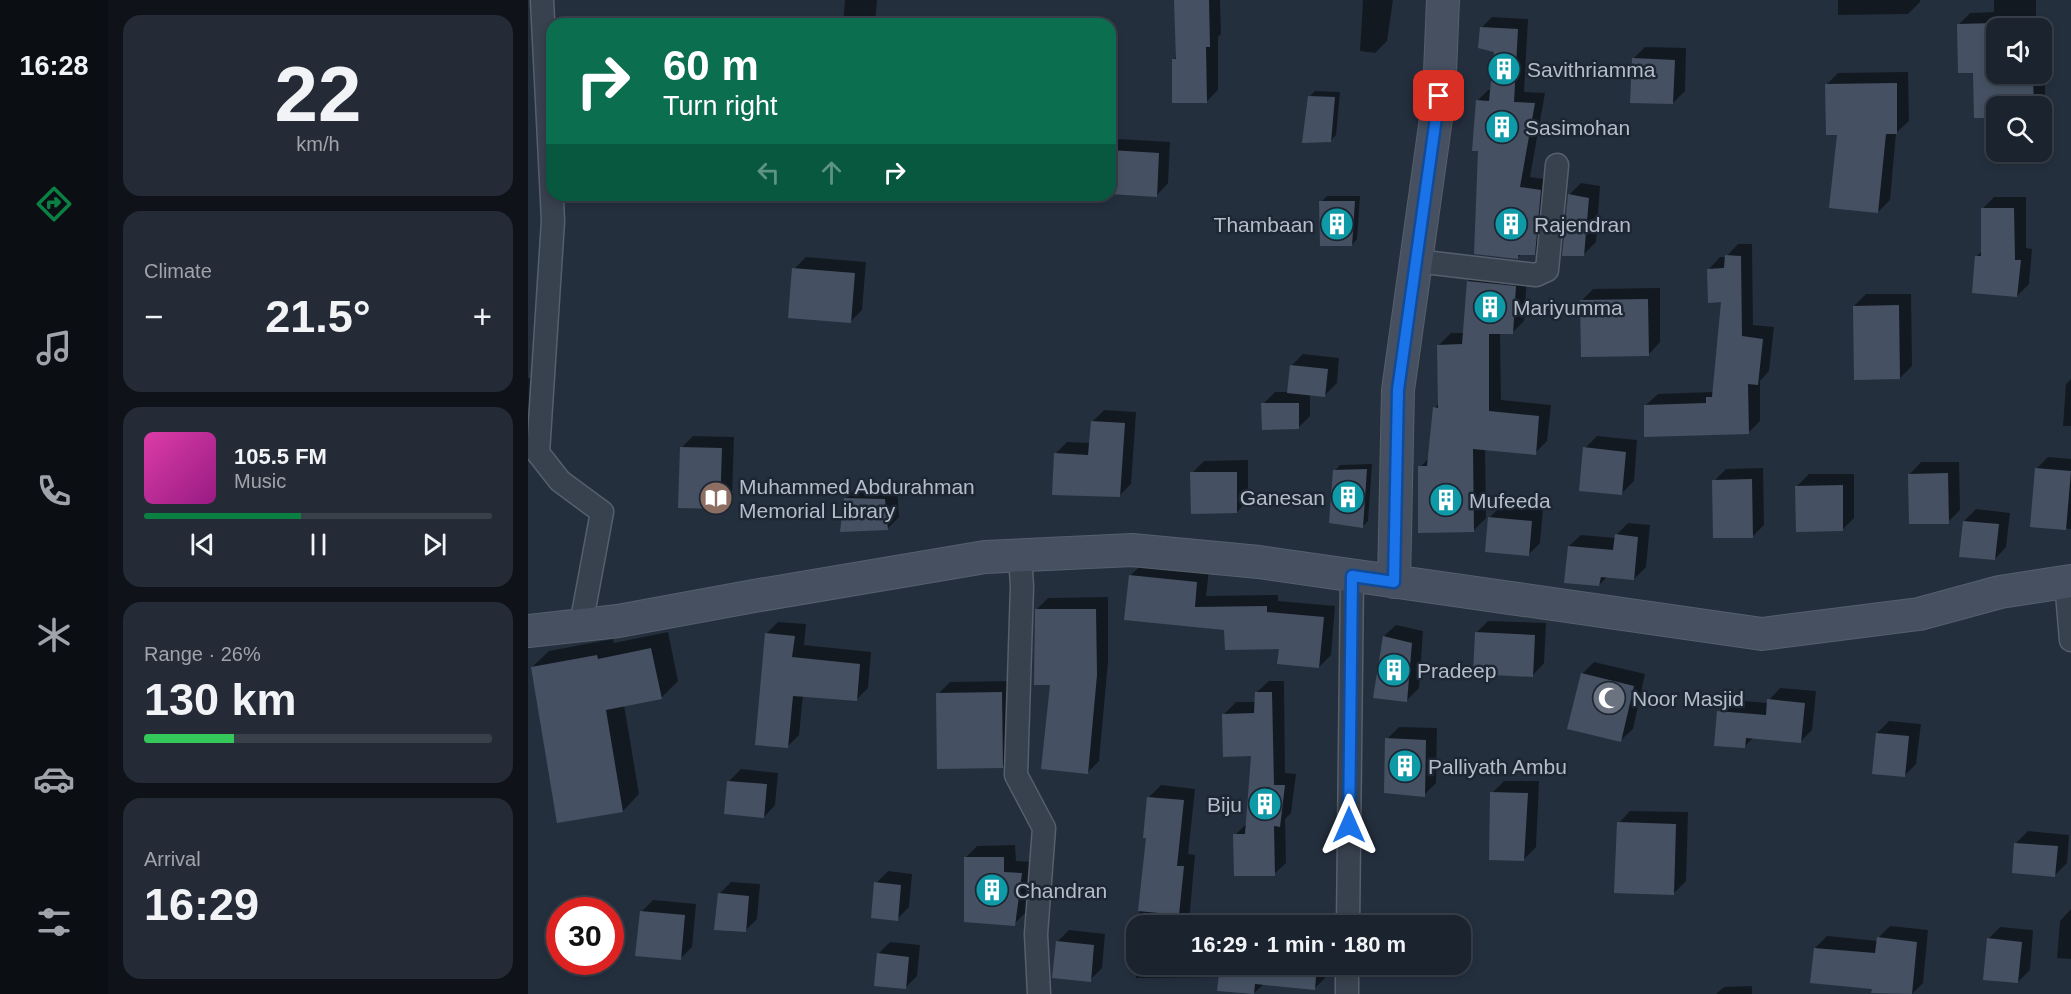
<!DOCTYPE html>
<meta charset="utf-8">
<style>
:root{--surface:#1b232e;--page:#242b36;--text:#f1f3f6;--muted:#a0a4aa;--line:#39404a;--accent:#0b8043}
body{margin:0;font-family:Arial,sans-serif;background:var(--page);color:var(--text);height:100vh;display:flex;flex-direction:column;font-size:22px;white-space:nowrap}
*{box-sizing:border-box;margin:0}
p{font-size:20px;color:var(--muted)}
.icon{flex:none;width:33px;height:33px;fill:none;stroke:currentColor;stroke-width:2;stroke-linecap:round;stroke-linejoin:round}
.map{position:relative;flex:1;overflow:hidden}
.panel{display:flex;flex-direction:column;gap:15px;padding:15px;background:#0f1319;width:420px}
.panel>*{flex:none}
.hud{position:absolute;left:18px;top:18px;width:570px;height:183px;border-radius:18px;box-shadow:0 3px 9px #0003,0 0 0 2px var(--line);background:#0b6e4f;color:#fff;overflow:hidden}
.fabs{position:absolute;left:1458px;top:18px;display:grid;gap:12px}
.fabs a{display:grid;place-items:center;width:66px;height:66px;border-radius:12px;background:var(--surface);box-shadow:0 3px 9px #0003,0 0 0 2px var(--line);font-size:30px}
.speed{position:absolute;left:18px;top:897px;display:flex;gap:12px;font-size:30px;font-weight:700;text-align:center}
.speed>*{display:grid;place-content:center;width:78px;height:78px;border-radius:50%;background:var(--surface);box-shadow:0 3px 9px #0003,0 0 0 2px var(--line);line-height:1}
.speed .limit{border:9px solid #d22;background:#fff;color:#111}
.pin{position:absolute;display:grid;place-items:center;width:51px;height:51px;color:#fff;margin:-26px;border-radius:12px;box-shadow:0 3px 9px #0006}
.me{position:absolute;width:66px;margin:-33px;rotate:0deg;stroke-linejoin:round;filter:drop-shadow(0 0 4px #0008)}
.turn{display:flex;align-items:center;gap:21px;height:126px;padding:0 18px;font-size:27px}
.turn .icon{width:78px;height:78px;stroke-width:2.5}
.turn b{display:block;font-size:42px;line-height:51px}
.lanes{display:flex;align-items:center;height:57px;padding:0 18px;background:#0003;justify-content:center;gap:30px;direction:ltr}
.lanes .off{opacity:.35}
.big{font-size:45px;font-weight:600;line-height:1.1}
.panel .tile{flex:1;display:flex;flex-direction:column;justify-content:center;gap:9px;min-width:0;padding:0 21px;border-radius:18px;background:var(--page)}
.panel .dial{align-items:center;gap:0}
.dial b{font-size:78px;line-height:1}
.song{display:flex;align-items:center;gap:18px}
.cover{width:72px;height:72px;border-radius:9px;background:linear-gradient(135deg,hsl(320 70% 55%),hsl(310 70% 35%))}
.played{height:6px;border-radius:3px;background:linear-gradient(90deg,var(--accent) 45%,var(--line) 45%)}
.keys{display:flex;justify-content:space-around;direction:ltr}
.heat{display:flex;justify-content:space-between;align-items:center;font-size:33px;direction:ltr}
.charge{height:9px;border-radius:4px;background:linear-gradient(90deg,#34c759 26%,var(--line) 0)}
.trip{position:absolute;left:598px;top:915px;width:345px;height:60px;border-radius:18px;background:var(--surface);box-shadow:0 3px 9px #0003,0 0 0 2px var(--line);font-weight:600;line-height:60px;text-align:center}
main{display:flex;flex:1;min-height:0}
.tabs{display:flex;flex-direction:column;width:108px;justify-content:space-around;align-items:center;background:#0b0e12;color:var(--muted)}
.tabs .icon{width:42px;height:42px}
.tabs .active{color:var(--accent)}
.tabs b{font-size:27px;color:var(--text)}
.map>svg:first-child{display:block}
.shadow{fill:#0007}
.building{fill:#455162}
.lines{fill:none;stroke-linecap:round;stroke-linejoin:round}
.street-casing{stroke:#565f6c;stroke-width:25}
.secondary-casing{stroke:#565f6c;stroke-width:34}
.street{stroke:#38414e;stroke-width:22}
.secondary{stroke:#465061;stroke-width:32}
.route-casing{stroke:#114b97;stroke-width:15}
.route{stroke:#1a73e8;stroke-width:10}
.labels{text-anchor:middle;dominant-baseline:central;stroke-width:5;stroke-linejoin:round;paint-order:stroke}
.poi-label{font-size:21px;fill:#b4bcc9;stroke:#1d2633;text-anchor:start}
</style>
<main>
<nav class="tabs">
<b>16:28</b>
<svg class="icon active" aria-label="directions" viewBox="0 0 24 24"><path d="M12 3l9 9-9 9-9-9zM9 14v-3h6M13 9l2 2-2 2"/></svg>
<svg class="icon" aria-label="music" viewBox="0 0 24 24"><path d="M9 18V5l10-2v13"/><circle cx="6" cy="18" r="3"/><circle cx="16" cy="16" r="3"/></svg>
<svg class="icon" aria-label="phone" viewBox="0 0 24 24"><path d="M5 4h4l2 5-3 2q2 4 5 5l2-3 5 2v4C11 20 4 13 5 4z"/></svg>
<svg class="icon" aria-label="climate" viewBox="0 0 24 24"><path d="M12 3v18M4 7l16 10M4 17L20 7"/></svg>
<svg class="icon" aria-label="car" viewBox="0 0 24 24"><path d="M5 17H2v-5l4-1 3-4h7l3 4 3 1v5h-3M9 17h6M6 11h13"/><circle cx="7" cy="17" r="2"/><circle cx="17" cy="17" r="2"/></svg>
<svg class="icon" aria-label="filters" viewBox="0 0 24 24"><path d="M4 7h16M4 17h16"/><circle cx="9" cy="7" r="2"/><circle cx="15" cy="17" r="2"/></svg>
</nav>
<section class="panel">
<div class="tile dial"><b>22</b><p>km/h</p></div>
<div class="tile"><p>Climate</p>
<div class="heat"><a>−</a><b class="big">21.5°</b><a>+</a></div>
</div>
<div class="tile">
<div class="song"><i class="cover"></i><div><b>105.5 FM</b><p>Music</p></div></div>
<div class="played"></div>
<div class="keys"><svg class="icon" aria-label="previous" viewBox="0 0 24 24"><path d="M18 5L8 12l10 7zM5 5v14"/></svg><svg class="icon" aria-label="pause" viewBox="0 0 24 24"><path d="M8 5v14M16 5v14"/></svg><svg class="icon" aria-label="next" viewBox="0 0 24 24"><path d="M6 5l10 7-10 7zM19 5v14"/></svg></div>
</div>
<div class="tile"><p>Range · 26%</p><b class="big">130 km</b><div class="charge"></div></div>
<div class="tile"><p>Arrival</p><b class="big">16:29</b></div>
</section>
<div class="map">
<svg width="1543" height="994" viewBox="0 0 1543 994">
<rect width="100%" height="100%" fill="#242f3e"/>
<!-- shadow -->
<path class="shadow" d="M317,0H349L347,24H315Z
M655,0H692L693,34L690,37V90L678,102L645,60L649,56Z
M835,0H865L859,41L847,53L832,51Z
M1310,0H1392V2L1380,14L1310,15Z
M1466,0H1508V28H1468V74H1514V68H1517V104L1514,108L1468,106V116L1447,117V72L1430,25L1442,13L1466,12Z
M964,17L1000,19L996,92L1017,93L1002,177L1023,180L1017,243L1006,254H993L989,258L952,150L949,101L960,90H964L968,51L953,28Z
M1117,47L1158,48L1157,91L1145,103L1105,59Z
M1380,72L1381,121L1368,133L1362,200L1350,212L1310,134L1298,85L1310,73Z
M787,91L812,92L808,135L802,141L781,97Z
M591,139L642,142L640,183L629,195L582,192V148Z
M1053,183L1072,186L1068,242L1056,254L1041,195Z
M279,195H331L324,202Z
M799,196H832L829,239L824,245L793,202Z
M1466,197H1498V248L1504,249L1501,284L1489,296L1449,256L1455,250L1454,209Z
M1210,244H1224L1225,325L1246,327L1241,371L1232,381V421L1220,433L1118,405L1130,394L1185,392L1194,301L1181,269L1192,257H1198Z
M278,257L338,262L334,310L322,322L266,269Z
M952,269L999,275L996,321L984,333L972,332L973,400L1023,405L1019,441L1007,453L957,448L958,518L946,530L892,467L902,457L907,408L911,403V345L923,333H937L940,281Z
M1132,288V342L1121,354L1053,301L1065,289Z
M1338,294H1383L1384,366L1372,378L1326,306Z
M775,354L811,358L809,383L797,395L782,394V416L770,428L735,404L747,392H760L763,366Z
M0,378H2L0,436Z
M1543,379V426H1535L1538,384Z
M576,410L608,412L603,484L591,496L527,454L539,442L563,443L564,422Z
M165,436L206,437L204,496L192,508L153,448Z
M1069,436L1109,440L1106,481L1094,493L1057,448Z
M1520,457L1543,459V529L1503,525L1508,469Z
M720,460V500L709,512L664,473L676,461Z
M1393,462H1431L1432,510L1420,522L1382,474Z
M844,464L840,521L835,526L807,471L812,465Z
M1235,468L1236,525L1224,537L1186,481L1198,469Z
M1281,474H1326V518L1314,530L1269,486Z
M329,487L369,488L371,517L359,529L317,499Z
M974,505L1015,509L1012,543L1000,555L962,517Z
M1448,509L1482,513L1478,547L1467,559L1436,521Z
M1100,523L1122,525L1118,567L1106,579L1080,576L1071,585L1041,546L1053,535L1088,538V535Z
M614,564L681,570L678,596L750,595V601L807,606L803,655L791,667L752,648L698,629L602,576Z
M580,597V662L571,761L559,773L523,683L508,610L520,598Z
M960,621L1018,623L1016,663L1005,675L948,633Z
M250,622L278,624L276,645L343,652L340,688L328,700L275,695L271,735L260,746L238,634Z
M868,625L895,631L891,688L879,700L856,636Z
M140,632L150,681L133,698L96,705L111,794L95,811L4,667L21,651L85,639L86,643Z
M1066,662L1117,674L1105,729L1093,740L1054,674Z
M485,681L486,755L474,767L410,694L422,682Z
M741,681H756L757,773L768,774L763,813L757,819L758,863L746,874L707,835L719,823L724,755L696,714L708,702H728L729,692Z
M1252,688L1288,691L1284,730L1272,742L1226,737L1216,747L1191,712L1203,700L1240,703L1241,700Z
M1361,721L1393,724L1388,764L1377,775L1349,733Z
M871,727L909,728L908,783L896,795L859,739Z
M213,769L250,773L247,805L236,817L201,781Z
M976,781H1011L1008,847L996,859L964,793Z
M633,785L667,789L660,854L667,855L661,922H666V926H610L619,837L621,797Z
M1102,811L1160,812L1158,881L1146,893L1091,823Z
M1500,831L1541,835L1539,863L1527,875L1488,843Z
M487,845L488,861L505,862L498,912L486,924L437,858L449,846Z
M360,871L384,874L381,907L369,919L348,883Z
M203,882L232,884L229,919L217,931L191,894Z
M125,900L168,904L164,947L152,959L113,912Z
M1543,909V959L1529,958L1532,921Z
M1362,926L1400,930L1395,983L1384,994L1345,991V988L1287,948L1299,936L1350,941V938Z
M1472,927L1505,930L1502,970L1490,982L1460,939Z
M541,930L577,934L574,968L562,980L529,942Z
M609,934V964H799L798,977L786,989L736,984L726,993L692,977L608,978Z
M362,942L392,945L389,976L377,988L350,954Z
M1224,986V994H1188L1196,987Z"/>
<!-- building -->
<path class="building" d="M646,0H681L682,47H678L679,103H644V59H648Z
M1468,23V79H1505L1506,106H1468V118H1446L1445,73H1430L1429,24Z
M952,27L990,29L986,102L1007,103L992,187L1013,190L1007,255H990V259L946,254L950,151H944L948,100L961,101L966,52L950,48Z
M1104,58L1147,60L1145,104L1102,103Z
M1369,83V134H1358L1350,213L1301,208L1309,135H1298L1297,84Z
M780,96L807,97L803,142L774,143Z
M582,150L631,153L629,197L582,194Z
M1040,194L1061,198L1056,256H1034Z
M791,201H827L824,246H792Z
M1453,208H1486L1487,260H1493L1489,297L1444,293L1447,256H1453Z
M1197,255L1213,256L1214,336L1235,339L1230,385L1220,384L1221,434L1116,437V405L1178,403V397H1184L1193,302L1180,303L1179,269L1196,268Z
M264,268L327,273L323,323L260,318Z
M939,281L988,286L985,334H961V411L1011,416L1008,455L945,449L946,532L890,533V466H899L905,407L910,408L909,345L934,344Z
M1120,299L1121,356L1053,357L1052,300Z
M1371,305L1372,379L1326,380L1325,306Z
M762,365L800,369L797,397L759,393Z
M733,403H771V429L734,430Z
M563,421L597,423L592,497L524,495L526,453L560,455Z
M152,447L194,448L192,509L150,508Z
M1055,447L1098,452L1094,495L1051,491Z
M1507,468L1543,471L1538,530L1502,527Z
M839,469L835,528L801,523L805,470Z
M662,472H709V513L663,514Z
M1420,473L1421,524H1381L1380,474Z
M1224,479L1225,538H1185L1184,480Z
M1315,485V531L1268,532L1267,486Z
M316,498L357,499L360,530L312,532Z
M960,517L1004,521L1001,556L957,552Z
M1435,521L1471,524L1467,560L1431,557Z
M1087,534L1110,537L1106,580L1073,577L1071,586L1036,583L1040,546L1085,550Z
M601,575L669,582L667,607L739,606V612L796,617L791,668L749,664L751,649L697,650L696,630L596,620Z
M507,609H568L569,675L560,774L513,769L522,685H506Z
M947,632L1007,635L1005,677L945,674Z
M237,633L267,636L264,657L332,664L329,701L265,696L260,748L227,745Z
M855,636L884,643L879,702L845,698Z
M123,648L134,699L78,710L95,812L29,823L3,667L69,655L70,659Z
M1053,673L1106,686L1093,742L1039,729Z
M474,692L475,768L409,769L408,693Z
M727,692H744L746,785H757L752,827L746,826L747,876H706L705,834H717L723,756L695,757L694,714L726,713Z
M1239,699L1277,703L1273,743L1218,738L1217,748L1186,746L1189,711L1238,715Z
M1348,733L1381,736L1377,777L1344,774Z
M857,738L898,740L897,797L856,793Z
M199,781L239,784L236,818L196,814Z
M962,792L1000,793L996,861L961,860Z
M619,797L656,800L649,866H656L651,915L610,911L618,838H615Z
M1089,822L1148,824L1146,895L1086,893Z
M1486,843L1530,846L1527,877L1484,873Z
M436,857H476V872L494,873L487,926L436,922Z
M346,882L373,885L370,921L343,918Z
M190,893L221,896L218,932L186,930Z
M112,911L157,915L153,960L107,956Z
M1349,937L1389,942L1384,994L1343,993L1344,989L1282,983L1286,948L1347,953Z
M1459,938L1494,942L1490,983L1455,980Z
M528,941L566,945L563,982L524,978Z
M349,953L381,957L378,989L346,986Z
M692,964H789L787,990L727,984L726,994L689,991Z"/>
<g class="lines">
<!-- street casing -->
<g class="street-casing">
<path id="street" d="M14,0L25,221L10,453L32,481L74,512L53,625
M888,261L1008,275L1019,270L1029,165
M492,556L494,586L488,775L516,828L508,934L511,994
M1538,581L1543,640
M820,926L824,576
M819,994V964"/>
</g>
<!-- secondary casing -->
<g class="secondary-casing">
<path id="secondary" d="M866,582L870,390L911,97L915,0
M0,631L90,621L226,596L457,557L604,550L731,562L1234,634L1391,614L1472,592L1543,581"/>
</g>
<!-- street -->
<use href="#street" class="street"/>
<!-- secondary -->
<use href="#secondary" class="secondary"/>
</g>
<g class="lines">
<!-- route casing -->
<g class="route-casing">
<path id="route" d="M821,825L824,576L866,582L870,390L911,96"/>
</g>
<!-- route -->
<use href="#route" class="route"/>
</g>
<!-- icons -->
<defs>
<g id="building-disc" transform="scale(1.725)"><circle r="9.5" fill="#0f9aa8" stroke="#1d2633"/><path d="M-4-6H4V6H1V3H-1V6H-4ZM-2.5-4.3h1.7v1.8h-1.7ZM.8-4.3h1.7v1.8H.8ZM-2.5-1h1.7V.8h-1.7ZM.8-1h1.7V.8H.8Z" fill="#fff"/></g>
<g id="library-disc" transform="scale(1.725)"><circle r="9.5" fill="#8d6e63" stroke="#1d2633"/><path d="M-6-4Q-3-5.5-.7-3.5V5Q-3 3-6 4ZM6-4Q3-5.5 .7-3.5V5Q3 3 6 4Z" fill="#fff"/></g>
<g id="mosque-disc" transform="scale(1.725)"><circle r="9.5" fill="#6b7280" stroke="#1d2633"/><path d="M3.5-4.9A6 6 0 1 0 3.5 4.9A5 5 0 1 1 3.5-4.9Z" fill="#fff"/></g>
</defs>
<g fill-rule="evenodd">
<use href="#building-disc" x="976" y="69"/>
<use href="#building-disc" x="974" y="127"/>
<use href="#building-disc" x="809" y="224"/>
<use href="#building-disc" x="983" y="224"/>
<use href="#building-disc" x="962" y="307"/>
<use href="#building-disc" x="820" y="497"/>
<use href="#library-disc" x="188" y="498"/>
<use href="#building-disc" x="918" y="500"/>
<use href="#building-disc" x="866" y="670"/>
<use href="#mosque-disc" x="1081" y="698"/>
<use href="#building-disc" x="877" y="766"/>
<use href="#building-disc" x="737" y="804"/>
<use href="#building-disc" x="464" y="890"/>
</g>
<g class="labels">
<!-- poi labels -->
<g class="poi-label">
<text x="999" y="69">Savithriamma</text>
<text x="997" y="127">Sasimohan</text>
<text x="786" y="224" text-anchor="end">Thambaan</text>
<text x="1006" y="224">Rajendran</text>
<text x="985" y="307">Mariyumma</text>
<text x="211" y="486">Muhammed Abdurahman<tspan x="211" dy="24">Memorial Library</tspan></text>
<text x="797" y="497" text-anchor="end">Ganesan</text>
<text x="941" y="500">Mufeeda</text>
<text x="889" y="670">Pradeep</text>
<text x="1104" y="698">Noor Masjid</text>
<text x="900" y="766">Palliyath Ambu</text>
<text x="714" y="804" text-anchor="end">Biju</text>
<text x="487" y="890">Chandran</text>
</g>
</g>
</svg>
<div class="fabs">
<a><svg class="icon" aria-label="sound" viewBox="0 0 24 24"><path d="M4 9h4l5-4v14l-5-4H4zM17 9q2 3 0 6"/></svg></a>
<a><svg class="icon" aria-label="search" viewBox="0 0 24 24"><circle cx="10" cy="10" r="6"/><path d="M15 15l6 6"/></svg></a>
</div>
<div class="speed"><div class="limit">30</div></div>
<div class="pin" style="left:911px;top:96px;background:#d93025"><svg class="icon" aria-label="arrive" viewBox="0 0 24 24"><path d="M6 21V4h12l-3 4 3 4H6"/></svg></div>
<svg class="me" style="left:821px;top:825px" viewBox="-20 -20 40 40"><path d="M0-17L14 15 0 8-14 15z" fill="#1a73e8" stroke="#fff" stroke-width="4"/></svg>
<div class="trip">16:29 · 1 min · 180 m</div>
<div class="hud">
<div class="turn"><svg class="icon" aria-label="right" viewBox="0 0 24 24"><path d="M7 20v-9h11M14 6l5 5-5 5"/></svg><div><b>60 m</b>Turn right</div></div>
<div class="lanes"><svg class="icon off" aria-label="left" viewBox="0 0 24 24"><path d="M17 20v-9H6M10 6l-5 5 5 5"/></svg><svg class="icon off" aria-label="ahead" viewBox="0 0 24 24"><path d="M12 20V5M6 11l6-6 6 6"/></svg><svg class="icon" aria-label="right" viewBox="0 0 24 24"><path d="M7 20v-9h11M14 6l5 5-5 5"/></svg></div>
</div>
</div>
</main>
